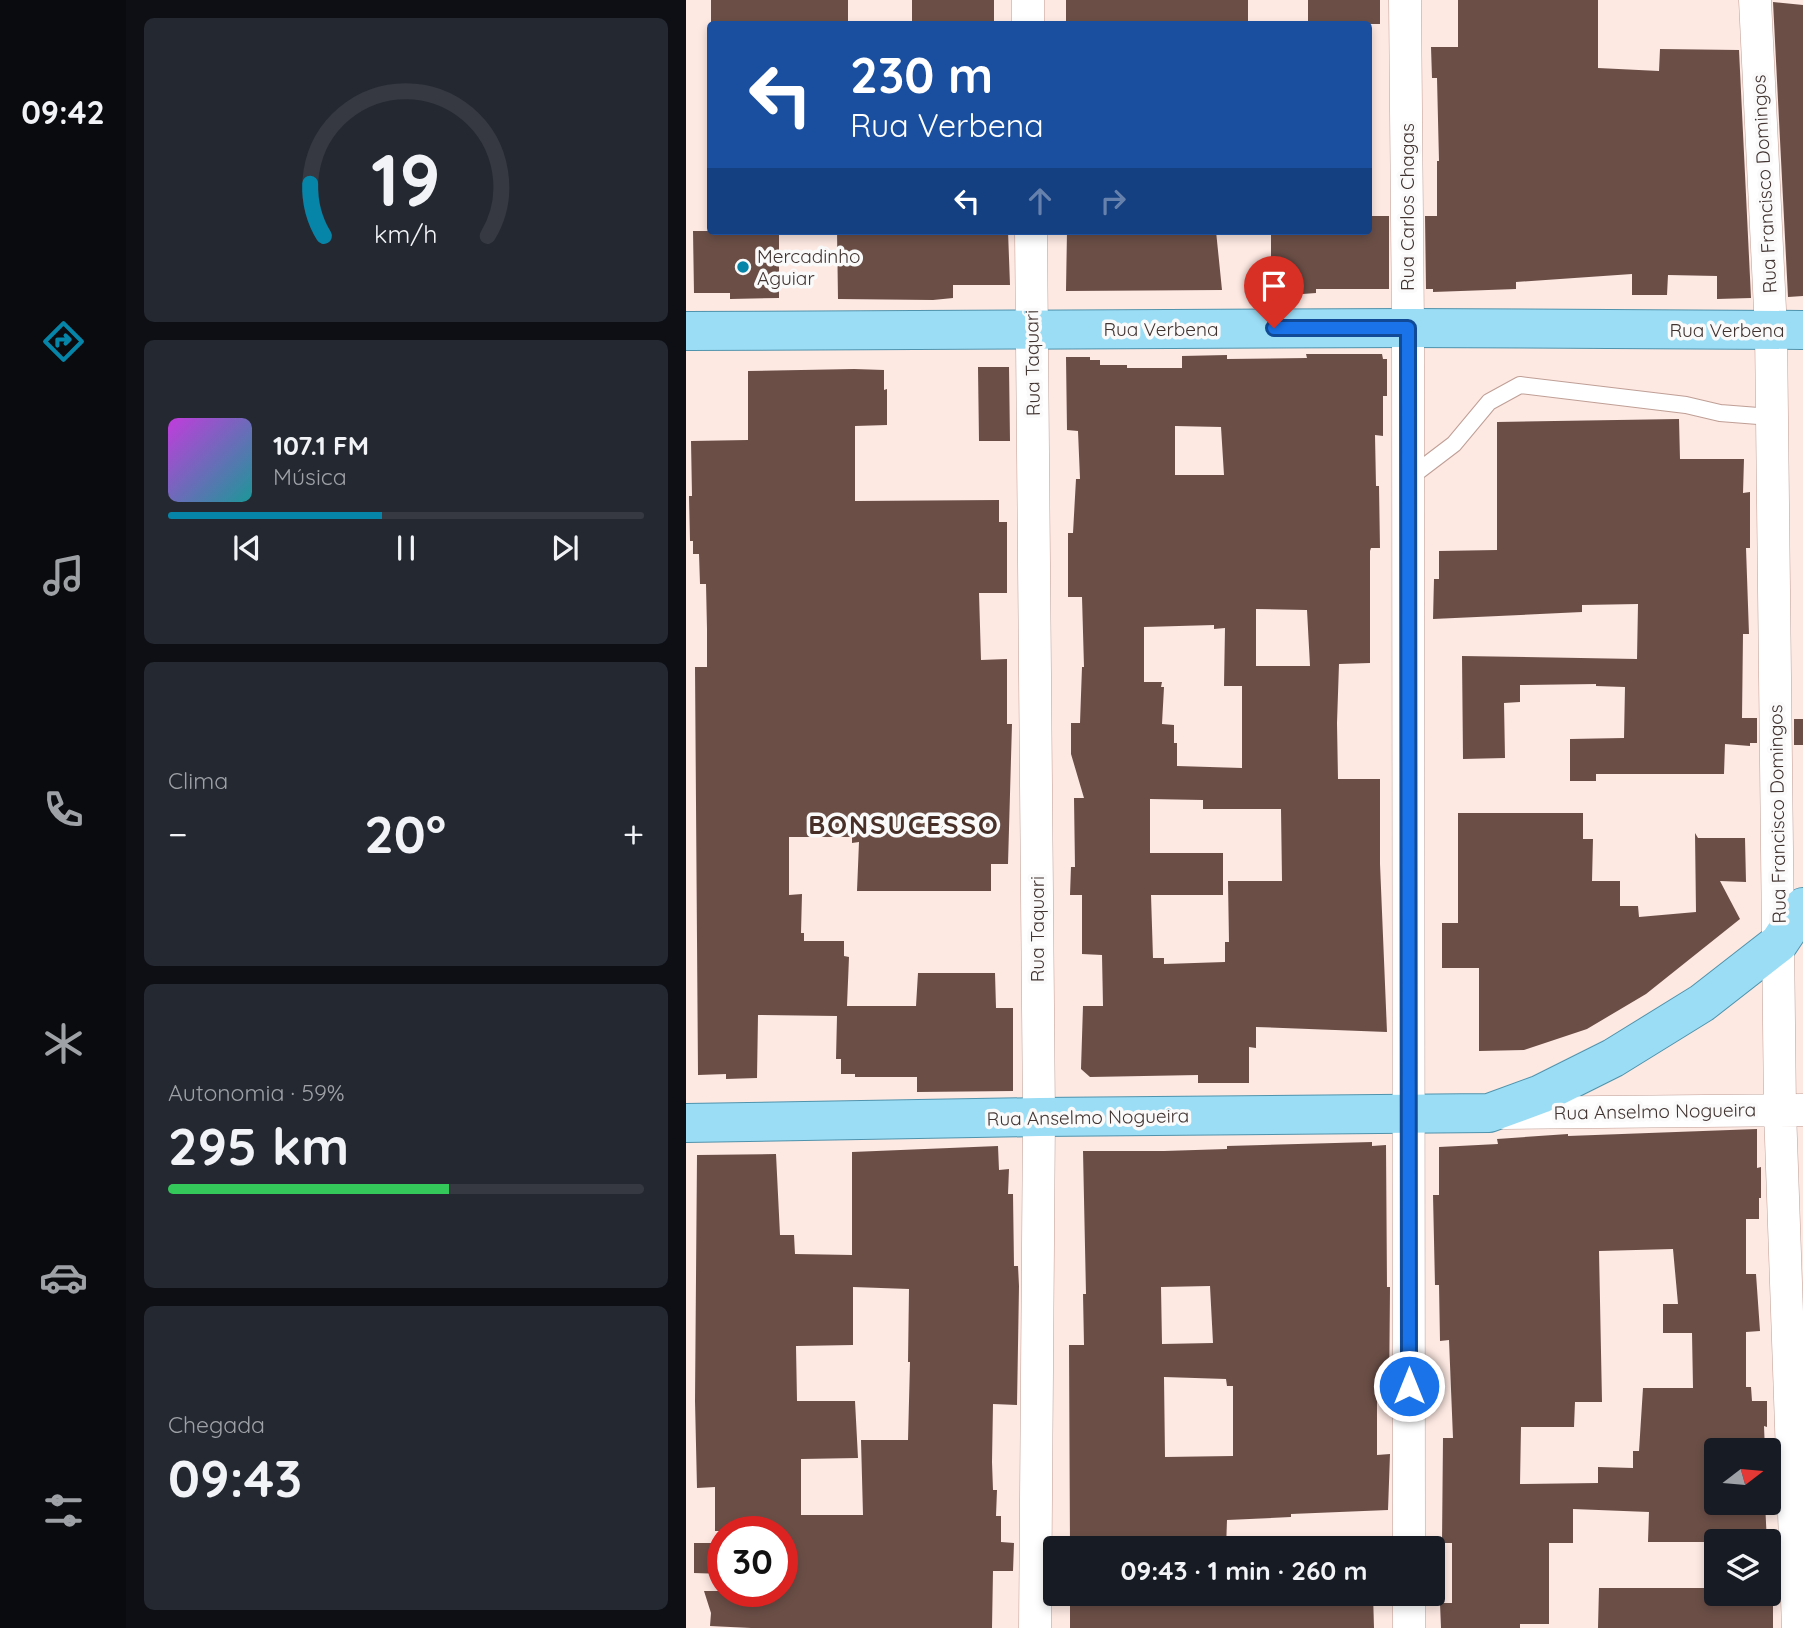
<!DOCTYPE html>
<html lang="pt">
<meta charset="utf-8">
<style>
:root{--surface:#171b24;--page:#242831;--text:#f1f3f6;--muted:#9ea1a6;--line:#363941;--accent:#0685a9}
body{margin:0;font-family:Quicksand,sans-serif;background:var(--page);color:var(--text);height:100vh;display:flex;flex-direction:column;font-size:26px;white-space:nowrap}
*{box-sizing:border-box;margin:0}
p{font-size:23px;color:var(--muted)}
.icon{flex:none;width:38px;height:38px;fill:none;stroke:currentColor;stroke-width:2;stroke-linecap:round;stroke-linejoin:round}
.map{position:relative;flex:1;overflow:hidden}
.side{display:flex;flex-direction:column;gap:18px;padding:18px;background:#0d0f14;width:560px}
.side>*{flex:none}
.top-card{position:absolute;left:21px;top:21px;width:665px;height:214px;border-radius:7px;box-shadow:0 4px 10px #0003;background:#1a4fa0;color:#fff;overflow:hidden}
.needle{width:46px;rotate:74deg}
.buttons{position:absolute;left:1018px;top:1438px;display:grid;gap:14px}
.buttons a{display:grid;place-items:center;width:77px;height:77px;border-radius:7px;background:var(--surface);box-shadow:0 4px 10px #0003;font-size:35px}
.speed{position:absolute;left:21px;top:1516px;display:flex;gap:14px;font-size:35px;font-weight:700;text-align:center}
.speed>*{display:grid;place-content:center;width:91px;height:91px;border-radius:50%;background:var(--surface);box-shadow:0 4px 10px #0003;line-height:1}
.speed .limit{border:10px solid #d22;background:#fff;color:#111}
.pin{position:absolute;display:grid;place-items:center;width:60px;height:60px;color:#fff;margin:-72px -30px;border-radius:50% 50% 50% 0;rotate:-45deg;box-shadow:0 0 7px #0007}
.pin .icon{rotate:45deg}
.me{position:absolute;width:77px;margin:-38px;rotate:0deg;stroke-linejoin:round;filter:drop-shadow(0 0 5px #0008)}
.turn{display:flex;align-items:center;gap:24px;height:147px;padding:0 28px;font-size:32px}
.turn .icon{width:91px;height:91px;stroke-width:2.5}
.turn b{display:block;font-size:49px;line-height:60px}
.lanes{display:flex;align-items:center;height:66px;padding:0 28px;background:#0003;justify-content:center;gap:35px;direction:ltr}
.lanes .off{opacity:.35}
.big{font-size:52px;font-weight:800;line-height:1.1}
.side .widget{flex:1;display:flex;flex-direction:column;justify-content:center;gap:10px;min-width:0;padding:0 24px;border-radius:10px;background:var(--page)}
.side .dial{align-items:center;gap:0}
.dial svg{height:182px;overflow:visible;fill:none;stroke:var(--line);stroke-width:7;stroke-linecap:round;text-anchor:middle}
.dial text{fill:var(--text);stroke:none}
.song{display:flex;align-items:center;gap:21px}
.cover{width:84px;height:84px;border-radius:10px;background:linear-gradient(135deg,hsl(290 70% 55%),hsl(180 70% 35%))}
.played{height:7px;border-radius:4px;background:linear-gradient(90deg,var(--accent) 45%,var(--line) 45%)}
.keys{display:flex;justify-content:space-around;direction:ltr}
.heat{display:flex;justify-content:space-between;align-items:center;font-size:38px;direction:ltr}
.charge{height:10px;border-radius:5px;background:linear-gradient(90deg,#34c759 59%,var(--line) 0)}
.trip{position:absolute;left:357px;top:1536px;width:402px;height:70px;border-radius:7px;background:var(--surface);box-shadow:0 4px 10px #0003;font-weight:800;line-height:70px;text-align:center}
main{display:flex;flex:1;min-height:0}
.tab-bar{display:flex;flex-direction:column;width:126px;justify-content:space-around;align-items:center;background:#090b0e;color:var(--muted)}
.tab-bar .icon{width:49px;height:49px}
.tab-bar .on{color:var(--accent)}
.tab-bar b{font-size:32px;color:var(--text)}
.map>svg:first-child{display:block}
.building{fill:#6b4f47;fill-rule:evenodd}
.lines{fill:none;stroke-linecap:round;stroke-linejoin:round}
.lane-casing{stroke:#bf9f96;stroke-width:18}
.street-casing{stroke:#bf9f96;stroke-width:33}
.primary-casing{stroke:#5093ac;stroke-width:40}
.lane{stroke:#fff;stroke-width:16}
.street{stroke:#fff;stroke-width:32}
.primary{stroke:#9bddf5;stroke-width:38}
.route-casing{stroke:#114b97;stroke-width:18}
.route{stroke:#1a73e8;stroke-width:12}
.poi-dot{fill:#0685a9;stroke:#fafafa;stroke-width:2.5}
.labels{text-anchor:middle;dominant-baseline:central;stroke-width:7;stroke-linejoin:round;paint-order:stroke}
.street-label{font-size:19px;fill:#403330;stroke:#fafafa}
.poi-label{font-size:19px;fill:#403330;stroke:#fafafa;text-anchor:start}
.district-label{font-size:26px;font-weight:bold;letter-spacing:2px;fill:#482f27;stroke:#fafafa}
</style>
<main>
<nav class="tab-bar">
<b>09:42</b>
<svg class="icon on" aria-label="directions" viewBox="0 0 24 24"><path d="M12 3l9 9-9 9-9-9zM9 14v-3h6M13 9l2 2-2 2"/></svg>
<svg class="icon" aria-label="music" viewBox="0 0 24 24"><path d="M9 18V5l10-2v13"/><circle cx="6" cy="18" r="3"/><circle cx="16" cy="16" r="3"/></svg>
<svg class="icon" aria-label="phone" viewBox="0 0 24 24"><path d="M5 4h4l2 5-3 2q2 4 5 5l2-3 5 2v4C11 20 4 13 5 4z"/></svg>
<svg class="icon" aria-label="climate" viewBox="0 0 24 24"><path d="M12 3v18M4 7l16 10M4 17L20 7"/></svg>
<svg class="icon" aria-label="car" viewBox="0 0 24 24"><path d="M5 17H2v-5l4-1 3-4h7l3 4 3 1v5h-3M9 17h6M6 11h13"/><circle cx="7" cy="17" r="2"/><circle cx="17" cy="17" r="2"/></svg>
<svg class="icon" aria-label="filters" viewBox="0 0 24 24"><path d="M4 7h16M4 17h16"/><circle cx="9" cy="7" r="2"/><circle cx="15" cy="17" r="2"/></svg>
</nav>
<section class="side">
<div class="widget dial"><svg viewBox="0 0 100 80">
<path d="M14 69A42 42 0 1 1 86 69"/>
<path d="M14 69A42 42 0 0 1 8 46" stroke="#0685a9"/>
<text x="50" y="56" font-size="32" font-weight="700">19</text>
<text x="50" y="72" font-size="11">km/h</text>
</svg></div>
<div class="widget">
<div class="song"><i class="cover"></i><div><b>107.1 FM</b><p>Música</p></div></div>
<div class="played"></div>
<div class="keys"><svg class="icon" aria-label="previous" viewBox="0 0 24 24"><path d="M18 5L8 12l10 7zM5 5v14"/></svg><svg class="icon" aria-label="pause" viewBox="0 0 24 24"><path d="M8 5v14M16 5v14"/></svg><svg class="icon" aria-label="next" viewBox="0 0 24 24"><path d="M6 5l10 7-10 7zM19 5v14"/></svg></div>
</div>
<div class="widget"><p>Clima</p>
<div class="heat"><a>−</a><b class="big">20°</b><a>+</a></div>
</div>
<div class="widget"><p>Autonomia · 59%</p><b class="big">295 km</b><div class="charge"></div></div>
<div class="widget"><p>Chegada</p><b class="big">09:43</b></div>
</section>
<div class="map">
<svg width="1117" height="1628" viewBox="0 0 1117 1628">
<rect width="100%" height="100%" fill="#fde8e2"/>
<!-- building -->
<path class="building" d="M25,0H162V24H25Z
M226,0H308V24H226Z
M380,0H562V24H380Z
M622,0H694V24H622Z
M772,0H912V68L973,71L974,49L1053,50L1065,298L1031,299V276L982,275L981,295H946V274L830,282V289L747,292V289H740L739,216H751V161H753L751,78H746L745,47H772Z
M1087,2L1117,5V296L1102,297Z
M682,216H703V289H630V293L603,295V290H585V231H682Z
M7,231H93V298L44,299V293H8Z
M151,231H322L324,285H267V298L247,300L152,299Z
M381,231H530L536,290L380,291Z
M620,354H696L697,359H701V396H697V436L689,435L690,486H693L694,548H685L684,551V663L653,664L651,723L652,779H694V864L701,1032L570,1027V1048L563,1047V1083H512V1075L404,1077L395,1069L397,1006H417L416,955L396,954V895H384L385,867H389L388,798H398L385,754V723H394L396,667H398L396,597H382V533H387L390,479H394L392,431L381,430L380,357H404V360H414V365H441V368H496V356L541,355V359L621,358ZM489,426L535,427L538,475H489ZM570,609L621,610L624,666H570ZM528,625V629L539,628L538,686H556V768L491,766V743H488V725L476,724L478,687H475L476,682H458V627ZM464,799L517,800V809H595L596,881H542L543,942H539V962L478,964V958H467L465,895H537V853H464Z
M292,367H323L324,441H293Z
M168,369L198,370V390L201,389V425L169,426V501L313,500V522H321V593H293L295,660L321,659V724H326L322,864H305V891H171L173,842L166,843V837H103V895L116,894L115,933H118V941H158V956L163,957L161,1006H230L232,973H309L310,1008H327V1091L231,1092V1077H169V1074H155V1059H150L151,1016L72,1015L71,1078L40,1079V1074L12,1075L9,667H21V629L20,584H14L13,554H7V541H4L3,496H6L5,441L62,440V371Z
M993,419L994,459H1058L1057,493L1064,492V548H1060L1063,634H1057L1056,718H1071V743H1064V746L1039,744L1038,774H910V781H884V739L938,738L939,687L910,686V684L834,685V702L818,703L819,758L777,759L776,656L951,659L952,604L896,605V612L747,619L748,579H753V551L811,550V422Z
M1108,719H1117V745H1108Z
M772,813H897V839H907L906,881H934V906H952L953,917L1010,912L1009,833L1012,838H1059L1060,882L1034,881L1054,919L960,994L901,1029L838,1050L793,1051V968H756V923H772Z
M1071,1129V1168L1075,1167V1198H1073V1219H1060V1274H1070L1074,1331L1060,1332V1387H1065L1066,1401H1081V1427L1078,1426L1079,1451H1031V1503H1079L1081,1542H962L963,1512L887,1509V1543H863V1624H834V1628H755L754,1603H766V1543H756L757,1438H767L763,1340L754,1341L753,1285H749L747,1195H753V1147L812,1144L811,1139L882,1134V1136ZM987,1249L992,1304H977V1333H1006L1007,1388H957L953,1451H947V1468L912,1467V1483L834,1484L835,1427H888L889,1402H916L913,1251Z
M686,1142V1146L700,1145L701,1287H704L703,1400H691V1455L704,1454L702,1510L605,1514V1517L541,1520L540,1549H384L383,1345H398L397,1294H400L397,1151H478L541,1149V1146ZM524,1286L527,1343L476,1344L475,1287ZM478,1377L540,1379L541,1386H547V1456L479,1457Z
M312,1146L313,1170L323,1169L322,1194H327L328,1266H332L333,1286L331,1405L307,1404L306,1462L307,1490H311L310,1516H315V1542L328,1543L327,1571H307L306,1628H65L24,1626L25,1613L18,1591H96V1531H29V1487L11,1488L9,1401L11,1155L90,1154L94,1235H108L109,1254L166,1255V1152ZM167,1287L223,1289L222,1362H224L222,1440H175L177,1515H115V1459L172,1458L169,1401H111L110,1346L167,1345Z
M8,1543H37V1574L8,1573Z
M913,1588H1031V1594H1087V1628H912Z
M384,1594H687L688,1628H384Z"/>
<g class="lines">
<!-- lane casing -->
<g class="lane-casing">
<path id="lane" d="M722,479L768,444L803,402L834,385L1000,405L1034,413L1085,417"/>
</g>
<!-- street casing -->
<g class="street-casing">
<path id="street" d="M342,0V24
M719,0L722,328L723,1549
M1069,0L1085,330L1094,1110L1112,1628
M345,231L353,1117L349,1628
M819,1113L1117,1110
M723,1594V1628"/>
</g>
<!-- primary casing -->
<g class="primary-casing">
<path id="primary" d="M0,331L722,328L1117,330
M0,1123L353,1117L803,1113L855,1094L927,1058L1016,1003L1093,943L1117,907"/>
</g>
<!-- lane -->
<use href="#lane" class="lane"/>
<!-- street -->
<use href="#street" class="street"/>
<!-- primary -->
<use href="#primary" class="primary"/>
</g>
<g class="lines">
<!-- route casing -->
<g class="route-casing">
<path id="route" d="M588,328H722L723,1386"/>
</g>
<!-- route -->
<use href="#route" class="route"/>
</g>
<!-- markers -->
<circle class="poi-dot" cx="57" cy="267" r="7"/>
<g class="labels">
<!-- street labels -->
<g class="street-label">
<text transform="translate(1078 184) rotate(-93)">Rua Francisco Domingos</text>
<text transform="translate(721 207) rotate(-90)">Rua Carlos Chagas</text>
<text x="475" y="329">Rua Verbena</text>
<text x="1041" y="330">Rua Verbena</text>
<text transform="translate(346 363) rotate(-91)">Rua Taquari</text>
<text transform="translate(1091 814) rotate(-91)">Rua Francisco Domingos</text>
<text transform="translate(351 929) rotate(-90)">Rua Taquari</text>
<text transform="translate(969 1111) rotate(-1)">Rua Anselmo Nogueira</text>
<text transform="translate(402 1117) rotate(-1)">Rua Anselmo Nogueira</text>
</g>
<!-- poi labels -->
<g class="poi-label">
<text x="71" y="256">Mercadinho<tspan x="71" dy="22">Aguiar</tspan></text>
</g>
<!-- district labels -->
<g class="district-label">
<text x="218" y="824">BONSUCESSO</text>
</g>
</g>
</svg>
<div class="buttons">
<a><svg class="needle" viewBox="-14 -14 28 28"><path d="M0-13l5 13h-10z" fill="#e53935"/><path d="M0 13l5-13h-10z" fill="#9ea1a6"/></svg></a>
<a><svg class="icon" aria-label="layers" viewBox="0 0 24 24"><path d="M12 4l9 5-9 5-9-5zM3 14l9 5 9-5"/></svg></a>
</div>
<div class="speed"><div class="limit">30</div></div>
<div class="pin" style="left:588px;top:328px;background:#d93025"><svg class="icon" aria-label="arrive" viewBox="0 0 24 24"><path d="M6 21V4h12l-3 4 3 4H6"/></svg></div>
<svg class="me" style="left:723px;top:1386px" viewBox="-20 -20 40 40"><circle r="17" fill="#1a73e8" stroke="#fff" stroke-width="3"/><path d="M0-11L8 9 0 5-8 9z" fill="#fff"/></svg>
<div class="trip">09:43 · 1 min · 260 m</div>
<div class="top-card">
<div class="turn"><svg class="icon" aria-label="left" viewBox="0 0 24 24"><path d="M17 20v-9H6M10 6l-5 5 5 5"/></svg><div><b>230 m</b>Rua Verbena</div></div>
<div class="lanes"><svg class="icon" aria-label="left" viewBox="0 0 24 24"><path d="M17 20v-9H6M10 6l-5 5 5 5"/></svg><svg class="icon off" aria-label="ahead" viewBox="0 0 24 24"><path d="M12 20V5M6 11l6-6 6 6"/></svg><svg class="icon off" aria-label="right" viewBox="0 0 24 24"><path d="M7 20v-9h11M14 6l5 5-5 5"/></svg></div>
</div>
</div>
</main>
